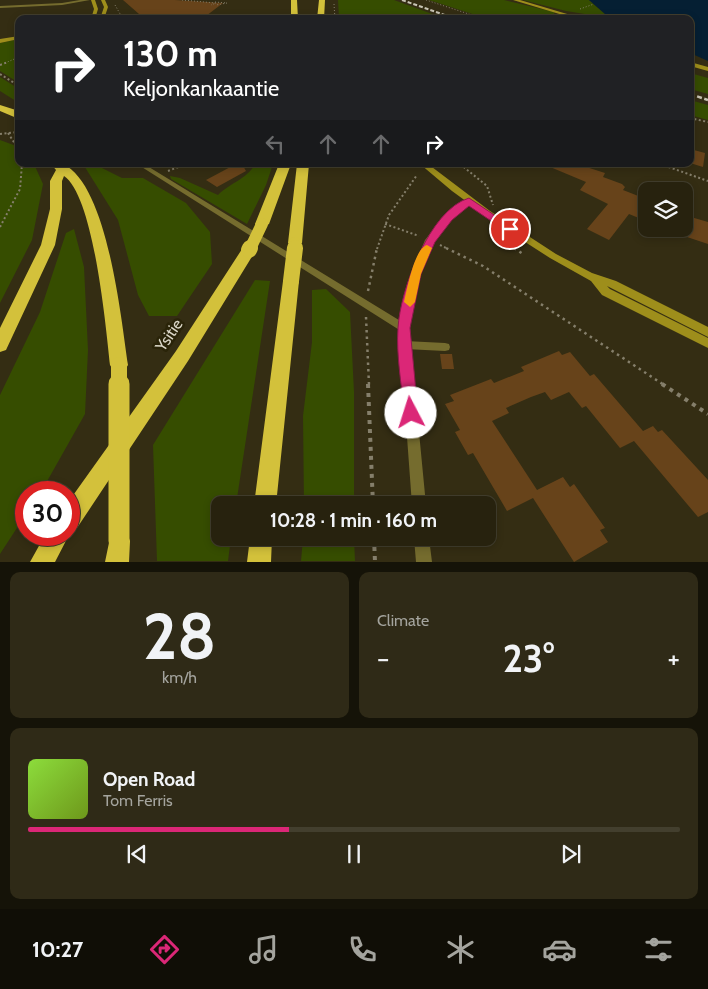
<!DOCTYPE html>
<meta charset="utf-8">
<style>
:root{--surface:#27220e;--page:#2f2a17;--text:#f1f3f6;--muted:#a4a49e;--line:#433f2e;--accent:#db2777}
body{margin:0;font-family:Cabin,sans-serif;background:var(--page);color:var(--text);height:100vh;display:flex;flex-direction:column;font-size:19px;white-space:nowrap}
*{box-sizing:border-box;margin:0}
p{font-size:16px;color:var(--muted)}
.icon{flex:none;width:28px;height:28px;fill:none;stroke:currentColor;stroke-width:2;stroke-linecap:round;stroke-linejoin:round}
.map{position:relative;height:562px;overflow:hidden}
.sheet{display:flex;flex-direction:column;gap:10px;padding:10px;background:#151308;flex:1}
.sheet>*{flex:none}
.guide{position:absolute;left:15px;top:15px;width:679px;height:152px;border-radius:10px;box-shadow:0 2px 8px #0003,0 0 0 1px var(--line);background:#202124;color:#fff;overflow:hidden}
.tools{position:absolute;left:638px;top:182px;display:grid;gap:10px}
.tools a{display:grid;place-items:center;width:55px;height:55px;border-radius:10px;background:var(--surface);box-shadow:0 2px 8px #0003,0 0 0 1px var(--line);font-size:25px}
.speed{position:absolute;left:15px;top:481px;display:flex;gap:10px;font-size:25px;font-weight:700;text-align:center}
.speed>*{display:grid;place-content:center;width:65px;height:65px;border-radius:50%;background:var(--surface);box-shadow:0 2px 8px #0003,0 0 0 1px var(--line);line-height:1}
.speed .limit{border:8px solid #d22;background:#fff;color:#111}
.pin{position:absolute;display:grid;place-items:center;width:42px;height:42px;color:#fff;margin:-21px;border:2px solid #fff;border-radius:50%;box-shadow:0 1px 5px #0007}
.me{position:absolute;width:55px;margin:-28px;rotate:355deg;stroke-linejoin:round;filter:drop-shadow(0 0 4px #0008)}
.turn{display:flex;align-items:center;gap:18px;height:105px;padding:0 25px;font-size:22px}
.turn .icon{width:65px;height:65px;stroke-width:2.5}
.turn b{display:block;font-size:35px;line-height:42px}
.lanes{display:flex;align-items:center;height:48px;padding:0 25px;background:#0003;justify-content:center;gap:25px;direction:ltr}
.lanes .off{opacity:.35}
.big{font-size:38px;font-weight:700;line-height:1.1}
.sheet .tile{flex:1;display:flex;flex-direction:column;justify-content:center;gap:8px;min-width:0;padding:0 18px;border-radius:10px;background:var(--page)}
.sheet .dial{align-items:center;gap:0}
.dial b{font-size:65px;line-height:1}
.song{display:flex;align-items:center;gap:15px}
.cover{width:60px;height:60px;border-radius:8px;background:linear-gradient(135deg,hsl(90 70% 55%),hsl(80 70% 35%))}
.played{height:5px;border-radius:2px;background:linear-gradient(90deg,var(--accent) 40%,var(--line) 40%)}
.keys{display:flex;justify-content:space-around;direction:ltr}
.heat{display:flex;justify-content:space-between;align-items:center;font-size:28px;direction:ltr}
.sheet .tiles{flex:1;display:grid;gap:10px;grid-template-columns:1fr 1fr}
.tile:last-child{grid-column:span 2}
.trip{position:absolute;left:211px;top:496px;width:285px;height:50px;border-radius:10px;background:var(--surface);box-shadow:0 2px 8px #0003,0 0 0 1px var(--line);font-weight:700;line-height:50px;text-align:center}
.menu{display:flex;height:80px;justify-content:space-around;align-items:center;background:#100e06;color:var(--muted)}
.menu .icon{width:35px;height:35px}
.menu .active{color:var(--accent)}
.menu b{font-size:22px;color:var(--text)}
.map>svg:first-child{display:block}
.green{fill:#364d00}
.water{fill:#051f33}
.building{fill:#67431a}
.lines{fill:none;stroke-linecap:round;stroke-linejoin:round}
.path-far3{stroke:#857f6b;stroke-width:1;stroke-dasharray:1 2;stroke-linecap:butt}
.path-far2{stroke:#857f6b;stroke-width:2;stroke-dasharray:2 2.5;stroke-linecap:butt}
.path-far1{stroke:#857f6b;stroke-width:2.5;stroke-dasharray:2.5 4;stroke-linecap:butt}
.path{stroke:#857f6b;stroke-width:4;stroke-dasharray:4 5;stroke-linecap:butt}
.lane{fill:#756c2e;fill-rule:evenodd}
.street{fill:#756c2e;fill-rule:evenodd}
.secondary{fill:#9e8e1b;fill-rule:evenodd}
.highway{fill:#d3c13b;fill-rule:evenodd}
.rail-far1{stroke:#c8c4b4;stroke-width:2;stroke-dasharray:4 2;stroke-linecap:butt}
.rail{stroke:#c8c4b4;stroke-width:2.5;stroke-dasharray:5 2.5;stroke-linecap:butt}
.highway-bridge-far2{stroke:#d3c13b;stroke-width:12}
.highway-bridge-far1{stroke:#d3c13b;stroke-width:16}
.highway-bridge{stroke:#d3c13b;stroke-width:21}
.route{fill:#db2777;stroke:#8e194d}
.slow{fill:#f59e0b}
.labels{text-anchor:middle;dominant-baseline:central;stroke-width:5;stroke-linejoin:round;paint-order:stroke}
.street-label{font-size:16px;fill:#dbd7c8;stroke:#2a2409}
</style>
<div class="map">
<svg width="708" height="562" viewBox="0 0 708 562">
<rect width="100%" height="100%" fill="#342d13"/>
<!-- green -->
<path class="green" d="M338,0H394L446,19H339Z
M429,0H504L554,12L555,19H488Z
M523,0H589L605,14L616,19L566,11Z
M19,39V48L15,51L19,57V83L0,71V43Z
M690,73L708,78V94L690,89Z
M0,77L19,89V103L0,91Z
M690,100L708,105V120L690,115Z
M0,140L19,147V164H34L43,184L32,240L0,303Z
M83,164H102V168L122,178H143L186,203L210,232L212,264L177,316H149L138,295L118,220Z
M255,164H273L266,185L247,224L171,179L170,176L180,178L218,195C230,183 247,179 255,164Z
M74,229L84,267L88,350L85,414L41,492H26V514L0,554V395L40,312L66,233Z
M255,280L270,281L236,505H220V538H231L228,561H157L153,445Z
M326,289L350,312L354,392V505H304L303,416L312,342V290Z
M303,538H354L355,561H301Z"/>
<!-- water -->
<path class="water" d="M589,0H708V61L690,53V19H616L605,14Z"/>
<!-- building -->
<path class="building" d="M123,0H175L223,3L202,19H198L139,14Z
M690,149L705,153L703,167L690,163Z
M236,164H242L246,171L217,187L206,180Z
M543,164H577L605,173L603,177L622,184L625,187L623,190L646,199V221L629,214L609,240L587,229L608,204L580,190L586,182Z
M684,215L708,222V244L684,236Z
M559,351L562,355L570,352L590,376L594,374L643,431L653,426L658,432L662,430L708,480V512L698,517L634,441L620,448L586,406L582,408L569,392L551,400L545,392L531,397L506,408L509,413L492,421L537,490L563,477L570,487L574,484L605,528L600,530L608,542L574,562L533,498L507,511L473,453L468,455L455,432L460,430L445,404L454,401L450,395L491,379L494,383L524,371L521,367Z
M440,354H452L454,369H442Z"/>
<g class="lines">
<!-- path-far3 -->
<path class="path-far3" d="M182,0L216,3L211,5
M426,0L484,19
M215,2L227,3L216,5
M334,4L335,19
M115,5L123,19
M580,9L594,4
M5,63L19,57"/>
<!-- path-far2 -->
<path class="path-far2" d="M0,65L8,62
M0,74L19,86
M690,118L708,122
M8,133L19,150
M0,134L19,132
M460,164L487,186L493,205
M660,164L708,181
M168,171L186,164H225
M385,224L419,236
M0,227L20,189L22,164
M498,236L516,249
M440,245L448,249
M377,249L389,215L417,175"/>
<!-- path-far1 -->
<path class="path-far1" d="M446,248L483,266L664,385
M514,248L523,254
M368,291L377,248
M366,317L369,385"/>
<!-- path -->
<path class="path" d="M368,384L373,505
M662,384L708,414
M374,538L375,562"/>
<!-- lane -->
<path class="lane" d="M137,164H144L407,325L409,328L407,331L404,332L401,331Z
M405,341L445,343L449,344L450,347L449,350L445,351L405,349L402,348L400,345L402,342Z"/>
<!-- street -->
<path class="street" d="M80,0H90L62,5L0,8V6L62,3Z
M469,198L472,199V203L451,219L434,241L421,274L409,328L426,505H412L399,328L411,274L425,240L445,215Z
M414,538H429L432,562H416Z"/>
<!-- secondary -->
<path class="secondary" d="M91,0H95L98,9L95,19H91L94,9Z
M101,0H105L108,7L104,19H100L104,7Z
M513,0H520L584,19H576Z
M19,36V39L0,43V39Z
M690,62L708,67V71L690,66Z
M420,164H428L490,211L556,254L592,273L616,281L708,327V337L607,286L610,289L708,338V348L602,295L591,281L550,258L500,226L452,191Z"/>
<!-- highway -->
<path class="highway" d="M291,0H297L298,19H291Z
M319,0H325L324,19H317Z
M0,105L19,111V119L0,111Z
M51,164C54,164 60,163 63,164C108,185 121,319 128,365L125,370L119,373L113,370L110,365C106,328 94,196 64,176L62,181V209L55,245L6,350L0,352V328L41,245L50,209V181L56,170Z
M279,164H291L269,224L262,228L257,227L255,224Z
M297,164H309L302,243L295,248L288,243Z
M249,245L256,250L188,361L77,528L69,531V501L176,351L244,246Z
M291,275L296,277L299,281L276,505H254L283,281L286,277Z
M119,530L127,533L130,541L129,562H105L111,533Z
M69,533V535L55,562H30L45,535Z
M250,538H272L271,562H247Z"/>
<!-- rail-far1 -->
<path class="rail-far1" d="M402,0L456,19"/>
<!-- rail -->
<path class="rail" d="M690,94L708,100"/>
<!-- highway-bridge-far2 -->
<path class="highway-bridge-far2" d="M250,249L262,224
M294,249L295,243"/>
<!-- highway-bridge-far1 -->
<path class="highway-bridge-far1" d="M249,250L250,248
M291,281L295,248
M119,365V385"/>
<!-- highway-bridge -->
<path class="highway-bridge" d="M119,384V541"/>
</g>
<!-- route -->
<path class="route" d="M469,198L515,229L513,231H506L469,206L452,220L435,242L421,274L410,328L418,413L416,418L411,420L406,418L404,413C402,386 396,356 398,328C400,291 429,210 469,198Z"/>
<!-- slow -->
<path class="slow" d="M427,245L432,248L421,274L415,302L410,307L404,302C407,290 414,249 427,245Z"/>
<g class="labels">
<!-- street labels -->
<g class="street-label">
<text transform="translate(169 335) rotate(-56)">Ysitie</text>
</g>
</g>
</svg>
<div class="tools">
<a><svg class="icon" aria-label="layers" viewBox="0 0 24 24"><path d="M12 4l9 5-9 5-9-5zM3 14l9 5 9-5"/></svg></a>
</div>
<div class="speed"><div class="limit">30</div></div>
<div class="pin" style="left:510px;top:229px;background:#d93025"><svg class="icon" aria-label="arrive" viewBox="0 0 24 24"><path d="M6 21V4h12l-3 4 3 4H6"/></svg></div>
<svg class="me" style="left:411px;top:413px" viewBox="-20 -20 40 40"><circle r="19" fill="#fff"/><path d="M0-13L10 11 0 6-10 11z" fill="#db2777"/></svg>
<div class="trip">10:28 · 1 min · 160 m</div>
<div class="guide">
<div class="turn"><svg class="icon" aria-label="right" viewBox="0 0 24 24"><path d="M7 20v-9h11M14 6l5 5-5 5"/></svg><div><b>130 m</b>Keljonkankaantie</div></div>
<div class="lanes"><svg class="icon off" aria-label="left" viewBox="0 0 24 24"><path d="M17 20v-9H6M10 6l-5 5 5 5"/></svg><svg class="icon off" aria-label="ahead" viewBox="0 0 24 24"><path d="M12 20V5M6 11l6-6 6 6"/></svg><svg class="icon off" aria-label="ahead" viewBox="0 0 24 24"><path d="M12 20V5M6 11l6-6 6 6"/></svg><svg class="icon" aria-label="right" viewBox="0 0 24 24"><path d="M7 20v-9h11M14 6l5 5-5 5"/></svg></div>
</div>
</div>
<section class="sheet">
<div class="tiles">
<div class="tile dial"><b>28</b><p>km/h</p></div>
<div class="tile"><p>Climate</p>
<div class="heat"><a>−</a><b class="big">23°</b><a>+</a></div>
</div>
<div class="tile">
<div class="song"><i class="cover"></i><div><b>Open Road</b><p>Tom Ferris</p></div></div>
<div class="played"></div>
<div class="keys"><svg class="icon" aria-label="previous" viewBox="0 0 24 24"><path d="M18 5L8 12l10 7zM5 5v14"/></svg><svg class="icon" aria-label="pause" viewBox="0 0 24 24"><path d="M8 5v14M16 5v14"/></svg><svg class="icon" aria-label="next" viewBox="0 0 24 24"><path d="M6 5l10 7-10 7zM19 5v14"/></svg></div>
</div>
</div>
</section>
<nav class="menu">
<b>10:27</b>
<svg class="icon active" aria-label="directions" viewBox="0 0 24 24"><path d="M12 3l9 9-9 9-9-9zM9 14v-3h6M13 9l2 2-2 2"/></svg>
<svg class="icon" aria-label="music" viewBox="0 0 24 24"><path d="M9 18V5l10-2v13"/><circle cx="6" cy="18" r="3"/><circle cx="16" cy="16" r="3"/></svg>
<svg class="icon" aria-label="phone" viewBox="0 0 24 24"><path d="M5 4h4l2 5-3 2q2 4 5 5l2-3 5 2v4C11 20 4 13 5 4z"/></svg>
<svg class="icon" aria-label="climate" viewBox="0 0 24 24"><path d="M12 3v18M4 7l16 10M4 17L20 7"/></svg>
<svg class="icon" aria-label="car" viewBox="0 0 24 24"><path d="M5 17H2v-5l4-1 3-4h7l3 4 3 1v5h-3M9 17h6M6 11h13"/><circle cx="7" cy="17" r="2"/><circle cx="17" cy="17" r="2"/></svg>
<svg class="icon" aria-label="filters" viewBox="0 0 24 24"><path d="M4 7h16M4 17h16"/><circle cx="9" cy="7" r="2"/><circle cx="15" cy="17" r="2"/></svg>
</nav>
